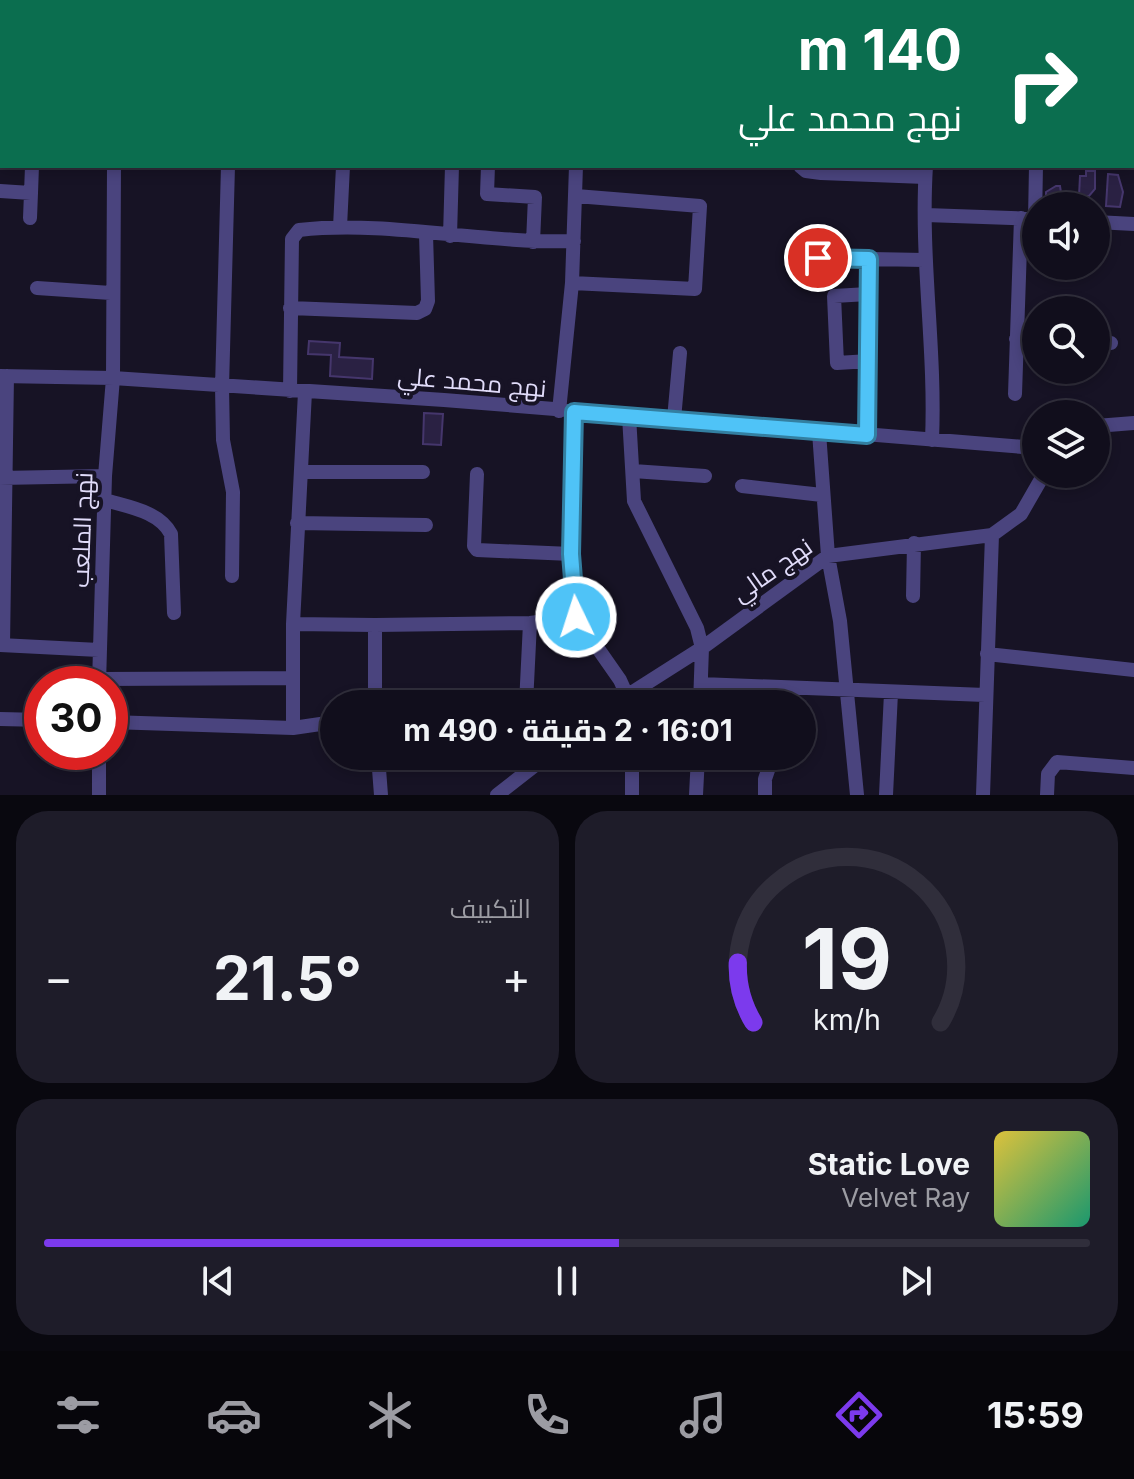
<!DOCTYPE html>
<html lang="ar">
<meta charset="utf-8">
<style>
:root{--surface:#110e1c;--page:#1e1c29;--text:#f1f3f6;--muted:#9c9ca3;--line:#302e3b;--accent:#7c3aed}
body{margin:0;font-family:Inter,Cairo,sans-serif;background:var(--page);color:var(--text);direction:rtl;height:100vh;display:flex;flex-direction:column;font-size:30px;white-space:nowrap}
*{box-sizing:border-box;margin:0}
p{font-size:26px;color:var(--muted)}
.icon{flex:none;width:44px;height:44px;fill:none;stroke:currentColor;stroke-width:2;stroke-linecap:round;stroke-linejoin:round}
.map{position:relative;height:795px;overflow:hidden;direction:ltr}
.sheet{display:flex;flex-direction:column;gap:16px;padding:16px;background:#09080f;flex:1}
.sheet>*{flex:none}
.hud{position:absolute;left:0px;top:0px;width:1134px;height:168px;box-shadow:0 4px 12px #0003,0 0 0 2px var(--line);direction:rtl;background:#0b6e4f;color:#fff;overflow:hidden}
.buttons{position:absolute;left:1022px;top:192px;display:grid;gap:16px}
.buttons a{display:grid;place-items:center;width:88px;height:88px;border-radius:50%;background:var(--surface);box-shadow:0 4px 12px #0003,0 0 0 2px var(--line);font-size:40px}
.speed{position:absolute;left:24px;top:666px;display:flex;gap:16px;font-size:40px;font-weight:700;text-align:center}
.speed>*{display:grid;place-content:center;width:104px;height:104px;border-radius:50%;background:var(--surface);box-shadow:0 4px 12px #0003,0 0 0 2px var(--line);line-height:1}
.speed .limit{border:12px solid #d22;background:#fff;color:#111}
.pin{position:absolute;display:grid;place-items:center;width:68px;height:68px;color:#fff;margin:-34px;border:4px solid #fff;border-radius:50%;box-shadow:0 2px 8px #0007}
.me{position:absolute;width:88px;margin:-44px;rotate:356deg;stroke-linejoin:round;filter:drop-shadow(0 0 6px #0008)}
.turn{display:flex;align-items:center;gap:28px;height:168px;padding:0 40px;font-size:36px}
.turn .icon{width:104px;height:104px;stroke-width:2.5}
.turn b{display:block;font-size:56px;line-height:68px}
.big{font-size:60px;font-weight:700;line-height:1.1}
.sheet .widget{flex:1;display:flex;flex-direction:column;justify-content:center;gap:12px;min-width:0;padding:0 28px;border-radius:32px;background:var(--page)}
.sheet .dial{align-items:center;gap:0}
.dial svg{height:208px;overflow:visible;fill:none;stroke:var(--line);stroke-width:7;stroke-linecap:round;text-anchor:middle}
.dial text{fill:var(--text);stroke:none}
.song{display:flex;align-items:center;gap:24px}
.cover{width:96px;height:96px;border-radius:12px;background:linear-gradient(135deg,hsl(50 70% 55%),hsl(160 70% 35%))}
.played{height:8px;border-radius:4px;background:linear-gradient(90deg,var(--accent) 55%,var(--line) 55%)}
.keys{display:flex;justify-content:space-around;direction:ltr}
.heat{display:flex;justify-content:space-between;align-items:center;font-size:44px;direction:ltr}
.sheet .tiles{flex:1;display:grid;gap:16px;grid-template-columns:1fr 1fr}
.widget:last-child{grid-column:span 2}
.trip{position:absolute;left:320px;top:690px;width:496px;height:80px;border-radius:40px;background:var(--surface);box-shadow:0 4px 12px #0003,0 0 0 2px var(--line);font-weight:700;line-height:80px;text-align:center;direction:rtl}
.menu{display:flex;height:128px;justify-content:space-around;align-items:center;background:#07060b;color:var(--muted)}
.menu .icon{width:56px;height:56px}
.menu .active{color:var(--accent)}
.menu b{font-size:36px;color:var(--text)}
.map>svg:first-child{display:block}
.building{fill:#2a2143;stroke:#45366c;stroke-width:2}
.lines{fill:none;stroke-linecap:round;stroke-linejoin:round}
.minor{stroke:#4a447e;stroke-width:14}
.route-casing{stroke:#337fa1;stroke-width:20}
.route{stroke:#4fc3f7;stroke-width:14}
.labels{text-anchor:middle;dominant-baseline:central;stroke-width:8;stroke-linejoin:round;paint-order:stroke}
.street-label{font-size:24px;fill:#e1dcfa;stroke:#171325}
</style>
<div class="map">
<svg width="1134" height="795" viewBox="0 0 1134 795">
<rect width="100%" height="100%" fill="#171325"/>
<!-- building -->
<path class="building" d="M1086,171H1095V189L1089,196H1079L1080,176H1086Z
M1108,174L1118,175L1123,192L1120,207L1106,206Z
M1056,186H1060L1063,205H1046V192Z
M309,341L340,343L339,357L373,359L372,379L330,376L331,355L308,354Z
M424,413L443,414L441,445L423,444Z"/>
<g class="lines">
<!-- minor -->
<path class="minor" d="M174,0L175,2
M617,0L631,2
M913,0V2
M1008,0L1037,2
M0,1L24,2
M120,2V0
M369,2L371,0
M465,2V0
M579,2V0
M751,2V0
M1132,6H1134
M1133,62L1134,63
M0,95H2
M1132,110H1134
M228,166L222,387L223,440L233,492L232,576
M488,166L487,194L535,197L533,242
M800,166L806,171L821,173L925,177
M926,166C920,258 936,349 932,440
M0,191L31,193L32,166
M926,215L1036,219
M30,218L31,193
M1035,219L1036,166
M1096,222L1134,224
M340,227L343,166
M450,236L452,166
M818,258L924,260
M572,283L695,289L700,206L576,196
M37,288L111,293
M868,294L834,296L837,363L869,361
M290,308L417,313L425,309L428,301L426,234
M1016,339L1036,340
M1096,342L1111,343
M0,376L113,378L444,400L1036,448
M290,391L292,239L299,230C390,220 482,244 574,241
M1015,394L1021,218
M559,411L572,283L576,166
M574,412L571,554L576,617L620,680L629,700
M629,416L634,501L697,628L702,648L700,704
M674,419L680,353
M1096,426L1134,423
M819,432L828,556L840,621L857,795
M867,435L869,259
M633,471L705,476
M301,472H423
M477,474L474,546L477,550L571,554
M0,478L105,476
M742,486L822,495
M105,500C128,507 159,511 171,534L174,613
M297,523L426,525
M913,596L914,543
M293,624L375,625
M0,645L99,650
M3,645L7,376
M987,654L1134,670
M100,679L291,678
M99,684L105,476L113,378L114,166
M701,684L985,695
M375,704V625L530,623L576,617
M526,704L530,623
M614,704L702,648L828,556L992,535L1021,514L1044,474
M775,704L776,688
M0,719L42,720
M110,722L293,728L334,722
M293,728V624L305,392
M378,756L381,795
M99,795V752
M497,795L547,756
M632,795V756
M696,795L698,756
M765,795V779L773,756
M886,795L891,693
M983,795L992,535
M1047,795L1048,774L1057,762L1134,768"/>
</g>
<g class="lines">
<!-- route casing -->
<g class="route-casing">
<path id="route" d="M576,617L571,554L574,412L867,435L869,259L818,258"/>
</g>
<!-- route -->
<use href="#route" class="route"/>
</g>
<g class="labels">
<!-- street labels -->
<g class="street-label">
<text transform="translate(472 382) rotate(5)">نهج محمد علي</text>
<text transform="translate(82 530) rotate(-88)">نهج الملعب</text>
<text transform="translate(772 570) rotate(-35)">نهج مالي</text>
</g>
</g>
</svg>
<div class="buttons">
<a><svg class="icon" aria-label="sound" viewBox="0 0 24 24"><path d="M4 9h4l5-4v14l-5-4H4zM17 9q2 3 0 6"/></svg></a>
<a><svg class="icon" aria-label="search" viewBox="0 0 24 24"><circle cx="10" cy="10" r="6"/><path d="M15 15l6 6"/></svg></a>
<a><svg class="icon" aria-label="layers" viewBox="0 0 24 24"><path d="M12 4l9 5-9 5-9-5zM3 14l9 5 9-5"/></svg></a>
</div>
<div class="speed"><div class="limit">30</div></div>
<div class="pin" style="left:818px;top:258px;background:#d93025"><svg class="icon" aria-label="arrive" viewBox="0 0 24 24"><path d="M6 21V4h12l-3 4 3 4H6"/></svg></div>
<svg class="me" style="left:576px;top:617px" viewBox="-20 -20 40 40"><circle r="17" fill="#4fc3f7" stroke="#fff" stroke-width="3"/><path d="M0-11L8 9 0 5-8 9z" fill="#fff"/></svg>
<div class="trip">16:01 · 2 دقيقة · 490 m</div>
<div class="hud">
<div class="turn"><svg class="icon" aria-label="right" viewBox="0 0 24 24"><path d="M7 20v-9h11M14 6l5 5-5 5"/></svg><div><b>140 m</b>نهج محمد علي</div></div>
</div>
</div>
<section class="sheet">
<div class="tiles">
<div class="widget dial"><svg viewBox="0 0 100 80">
<path d="M14 69A42 42 0 1 1 86 69"/>
<path d="M14 69A42 42 0 0 1 8 46" stroke="#7c3aed"/>
<text x="50" y="56" font-size="32" font-weight="700">19</text>
<text x="50" y="72" font-size="11">km/h</text>
</svg></div>
<div class="widget"><p>التكييف</p>
<div class="heat"><a>−</a><b class="big">21.5°</b><a>+</a></div>
</div>
<div class="widget">
<div class="song"><i class="cover"></i><div><b>Static Love</b><p>Velvet Ray</p></div></div>
<div class="played"></div>
<div class="keys"><svg class="icon" aria-label="previous" viewBox="0 0 24 24"><path d="M18 5L8 12l10 7zM5 5v14"/></svg><svg class="icon" aria-label="pause" viewBox="0 0 24 24"><path d="M8 5v14M16 5v14"/></svg><svg class="icon" aria-label="next" viewBox="0 0 24 24"><path d="M6 5l10 7-10 7zM19 5v14"/></svg></div>
</div>
</div>
</section>
<nav class="menu">
<b>15:59</b>
<svg class="icon active" aria-label="directions" viewBox="0 0 24 24"><path d="M12 3l9 9-9 9-9-9zM9 14v-3h6M13 9l2 2-2 2"/></svg>
<svg class="icon" aria-label="music" viewBox="0 0 24 24"><path d="M9 18V5l10-2v13"/><circle cx="6" cy="18" r="3"/><circle cx="16" cy="16" r="3"/></svg>
<svg class="icon" aria-label="phone" viewBox="0 0 24 24"><path d="M5 4h4l2 5-3 2q2 4 5 5l2-3 5 2v4C11 20 4 13 5 4z"/></svg>
<svg class="icon" aria-label="climate" viewBox="0 0 24 24"><path d="M12 3v18M4 7l16 10M4 17L20 7"/></svg>
<svg class="icon" aria-label="car" viewBox="0 0 24 24"><path d="M5 17H2v-5l4-1 3-4h7l3 4 3 1v5h-3M9 17h6M6 11h13"/><circle cx="7" cy="17" r="2"/><circle cx="17" cy="17" r="2"/></svg>
<svg class="icon" aria-label="filters" viewBox="0 0 24 24"><path d="M4 7h16M4 17h16"/><circle cx="9" cy="7" r="2"/><circle cx="15" cy="17" r="2"/></svg>
</nav>
